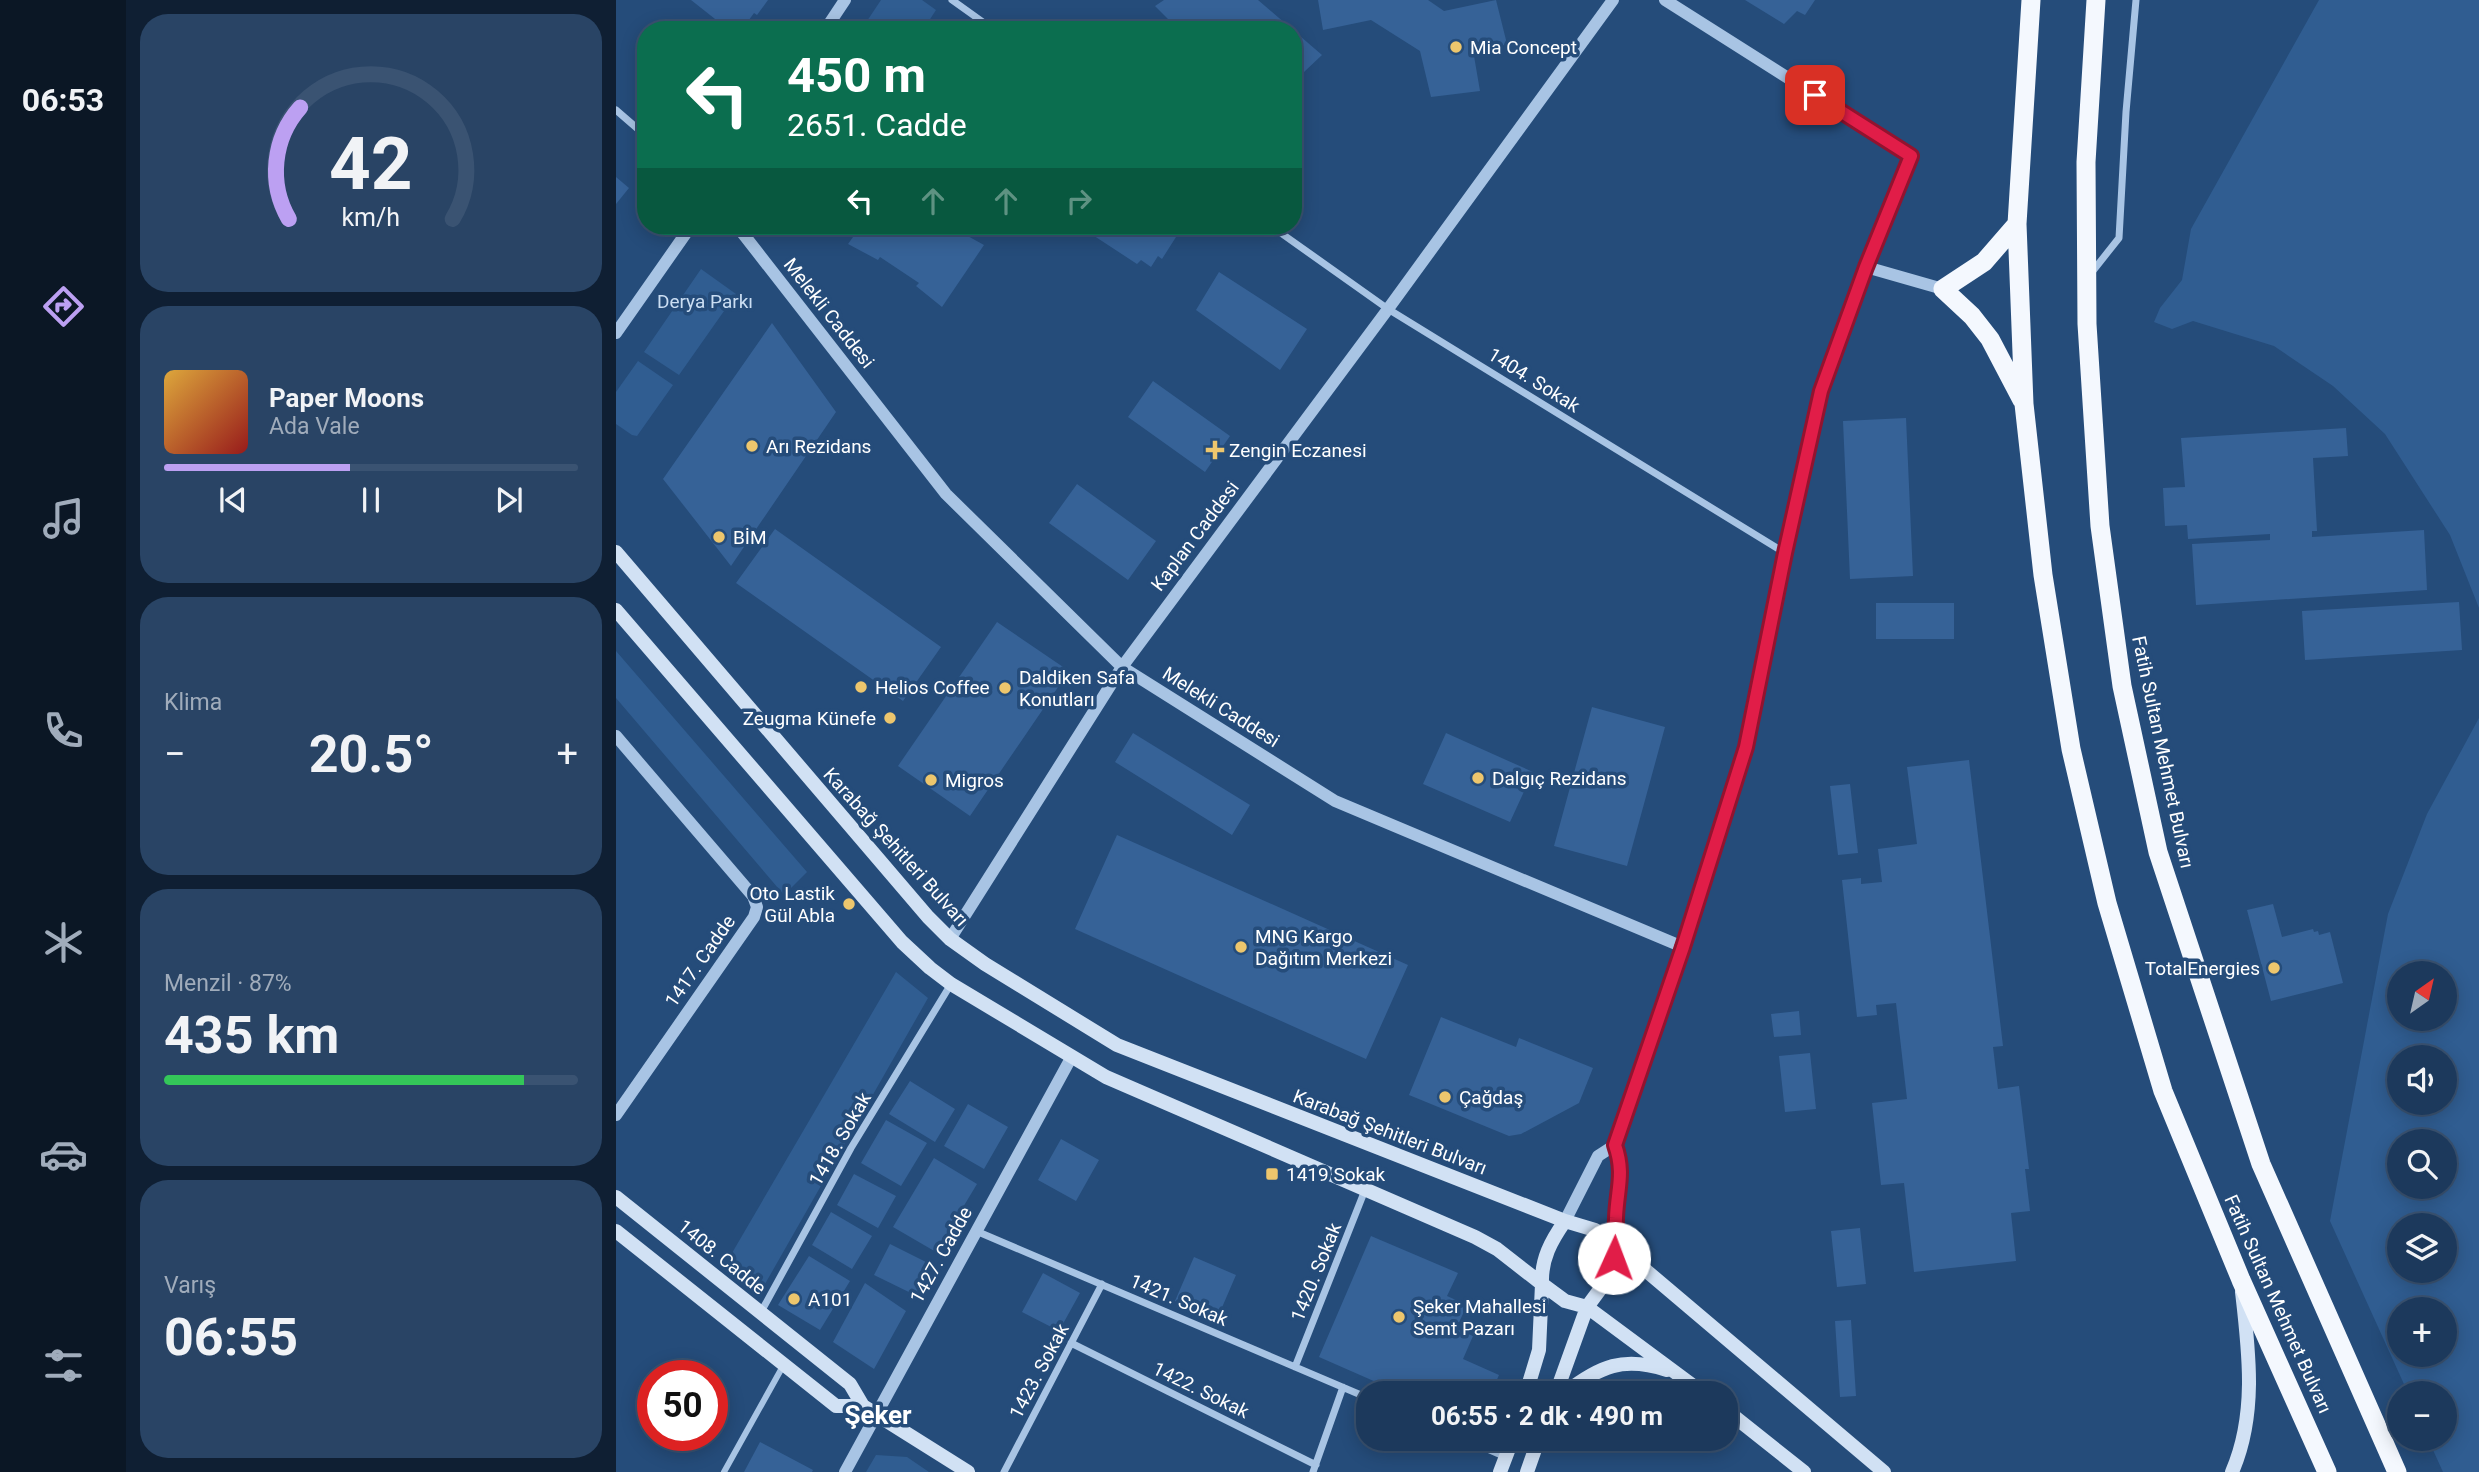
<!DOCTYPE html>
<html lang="tr">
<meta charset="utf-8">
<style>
:root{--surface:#1c395c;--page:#294465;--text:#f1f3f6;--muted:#a0acbb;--line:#3a5372;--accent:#bca0f2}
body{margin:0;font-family:Roboto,sans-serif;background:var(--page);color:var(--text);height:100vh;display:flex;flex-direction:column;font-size:26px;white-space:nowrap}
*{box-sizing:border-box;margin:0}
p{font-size:23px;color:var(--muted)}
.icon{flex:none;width:38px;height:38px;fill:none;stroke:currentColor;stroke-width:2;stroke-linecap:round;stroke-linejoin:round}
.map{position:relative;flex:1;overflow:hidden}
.side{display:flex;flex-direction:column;gap:14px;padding:14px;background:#0f1f33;width:490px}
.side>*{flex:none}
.banner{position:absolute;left:21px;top:21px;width:665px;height:214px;border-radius:28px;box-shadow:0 4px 18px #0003,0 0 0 2px var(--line);background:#0b6e4f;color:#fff;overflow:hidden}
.needle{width:46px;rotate:34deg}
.buttons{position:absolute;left:1771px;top:961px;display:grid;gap:14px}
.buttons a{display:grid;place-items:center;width:70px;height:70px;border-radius:50%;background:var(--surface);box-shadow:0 4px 18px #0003,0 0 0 2px var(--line);font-size:35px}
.speed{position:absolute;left:21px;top:1360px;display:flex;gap:14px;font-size:35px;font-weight:700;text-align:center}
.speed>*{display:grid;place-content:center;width:91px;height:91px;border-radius:50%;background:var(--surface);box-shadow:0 4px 18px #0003,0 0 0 2px var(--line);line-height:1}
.speed .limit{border:10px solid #d22;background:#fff;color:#111}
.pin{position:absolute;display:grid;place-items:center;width:60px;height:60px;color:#fff;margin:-30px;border-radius:14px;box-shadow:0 4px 10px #0006}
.me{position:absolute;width:77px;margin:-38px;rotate:2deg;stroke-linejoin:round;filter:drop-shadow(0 0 5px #0008)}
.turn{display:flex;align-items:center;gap:24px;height:147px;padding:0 35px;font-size:32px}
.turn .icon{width:91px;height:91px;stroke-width:2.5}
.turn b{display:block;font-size:49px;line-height:60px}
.lanes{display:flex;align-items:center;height:66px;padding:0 35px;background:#0003;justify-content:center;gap:35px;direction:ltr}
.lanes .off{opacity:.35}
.big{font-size:52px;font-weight:700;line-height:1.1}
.side .card{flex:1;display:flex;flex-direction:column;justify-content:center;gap:10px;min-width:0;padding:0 24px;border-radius:28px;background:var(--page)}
.side .dial{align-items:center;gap:0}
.dial svg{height:182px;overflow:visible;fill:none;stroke:var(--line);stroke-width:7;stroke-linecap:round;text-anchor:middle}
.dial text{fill:var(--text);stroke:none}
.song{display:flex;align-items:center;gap:21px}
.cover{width:84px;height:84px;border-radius:10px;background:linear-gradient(135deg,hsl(40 70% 55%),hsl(0 70% 35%))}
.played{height:7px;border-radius:4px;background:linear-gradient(90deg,var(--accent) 45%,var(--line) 45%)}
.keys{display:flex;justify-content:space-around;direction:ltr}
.heat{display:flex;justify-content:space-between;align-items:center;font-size:38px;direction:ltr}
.charge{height:10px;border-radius:5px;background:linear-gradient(90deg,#34c759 87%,var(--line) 0)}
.trip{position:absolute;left:740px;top:1381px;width:382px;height:70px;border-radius:28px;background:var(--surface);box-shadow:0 4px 18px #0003,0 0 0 2px var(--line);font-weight:700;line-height:70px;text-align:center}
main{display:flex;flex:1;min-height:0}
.tab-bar{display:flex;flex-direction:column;width:126px;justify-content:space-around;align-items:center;background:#0b1725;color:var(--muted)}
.tab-bar .icon{width:49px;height:49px}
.tab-bar .selected{color:var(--accent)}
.tab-bar b{font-size:32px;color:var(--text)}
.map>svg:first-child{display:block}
.green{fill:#305d91;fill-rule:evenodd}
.building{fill:#366297}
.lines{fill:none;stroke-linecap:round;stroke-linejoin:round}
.pedestrian{stroke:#a8c4e4;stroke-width:6}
.minor{stroke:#a8c4e4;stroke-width:7}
.tertiary{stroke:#a8c4e4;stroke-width:12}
.secondary{stroke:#d1e1f4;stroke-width:14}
.trunk{stroke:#f4f8fe;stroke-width:19}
.route-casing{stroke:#92132f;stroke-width:18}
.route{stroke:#e11d48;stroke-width:12}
.poi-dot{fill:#edc66d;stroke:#254c7a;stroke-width:2.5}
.labels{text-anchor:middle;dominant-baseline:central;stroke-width:7;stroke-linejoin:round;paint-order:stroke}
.poi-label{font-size:19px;fill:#fff;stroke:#254c7a;text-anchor:start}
.park-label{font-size:19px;fill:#cbdef3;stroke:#254c7a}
.street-label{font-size:19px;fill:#fff;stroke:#254c7a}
.district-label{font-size:26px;font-weight:bold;fill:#fff;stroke:#254c7a}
</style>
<main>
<nav class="tab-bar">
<b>06:53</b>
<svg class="icon selected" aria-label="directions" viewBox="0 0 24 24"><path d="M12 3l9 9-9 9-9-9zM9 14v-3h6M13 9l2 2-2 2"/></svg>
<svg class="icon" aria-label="music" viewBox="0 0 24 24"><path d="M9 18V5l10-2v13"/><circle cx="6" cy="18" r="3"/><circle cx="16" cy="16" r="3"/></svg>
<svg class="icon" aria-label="phone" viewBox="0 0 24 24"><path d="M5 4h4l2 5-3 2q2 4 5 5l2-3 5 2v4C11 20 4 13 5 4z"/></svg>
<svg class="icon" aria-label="climate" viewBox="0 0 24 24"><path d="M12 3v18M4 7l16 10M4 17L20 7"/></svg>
<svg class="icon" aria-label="car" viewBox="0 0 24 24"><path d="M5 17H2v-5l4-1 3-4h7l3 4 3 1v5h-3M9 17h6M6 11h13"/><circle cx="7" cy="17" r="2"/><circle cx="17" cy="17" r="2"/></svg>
<svg class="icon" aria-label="filters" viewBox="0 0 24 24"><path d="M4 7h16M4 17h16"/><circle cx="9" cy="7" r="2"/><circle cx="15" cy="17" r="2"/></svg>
</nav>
<section class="side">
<div class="card dial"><svg viewBox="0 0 100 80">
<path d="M14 69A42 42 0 1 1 86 69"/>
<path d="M14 69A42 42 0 0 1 19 20" stroke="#bca0f2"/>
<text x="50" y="56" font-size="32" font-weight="700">42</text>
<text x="50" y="72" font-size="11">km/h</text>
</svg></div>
<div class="card">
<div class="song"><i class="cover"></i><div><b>Paper Moons</b><p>Ada Vale</p></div></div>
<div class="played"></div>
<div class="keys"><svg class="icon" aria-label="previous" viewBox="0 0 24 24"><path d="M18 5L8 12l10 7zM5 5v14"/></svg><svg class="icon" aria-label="pause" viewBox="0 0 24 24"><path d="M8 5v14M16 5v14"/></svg><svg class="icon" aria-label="next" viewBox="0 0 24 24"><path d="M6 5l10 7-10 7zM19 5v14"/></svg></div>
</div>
<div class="card"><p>Klima</p>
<div class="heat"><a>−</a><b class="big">20.5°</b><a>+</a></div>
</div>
<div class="card"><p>Menzil · 87%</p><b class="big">435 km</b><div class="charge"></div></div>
<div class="card"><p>Varış</p><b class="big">06:55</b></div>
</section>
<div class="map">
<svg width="1863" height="1472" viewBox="0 0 1863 1472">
<rect width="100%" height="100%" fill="#254c7a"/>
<!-- green -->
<path class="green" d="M265,0H306L320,10L307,30H245Z
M1703,0H1863V608L1834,535L1769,434L1717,386L1658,346L1577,321L1556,329L1538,322L1544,308L1566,280L1575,229Z
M85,269L120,294L63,375L28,352Z
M22,361L57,385L21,436L16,435L0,424V392Z
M0,651L191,872L168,895L0,698Z
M1863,718V1472H1827L1812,1439L1829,1438V1393H1792L1714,1221L1772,914L1811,814ZM1783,973H1829V1018H1783ZM1829,1057V1102H1783V1057ZM1829,1141V1186H1783V1141ZM1783,1225H1829V1270H1783ZM1783,1309H1829V1354H1783Z
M280,972L312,998L145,1291L109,1265Z
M260,1455L291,1457L313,1472H250Z"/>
<!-- building -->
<path class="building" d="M75,0H152L141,15L138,13L130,24L127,22L121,30H113Z
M548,0H642L677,30H563L539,6Z
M702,0H812L828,11L880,0L891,44L858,56L864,91L815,97L804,51L755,20L707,30Z
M1129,0H1199L1189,15L1181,11L1168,24Z
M677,30L706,55L688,72L677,97Z
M0,177L13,188L0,204Z
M245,226H326L337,233L339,229L368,245L326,307L300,286L303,283L264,257L262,260L232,244Z
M463,226H549L547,228L560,237L546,259L542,256L535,267L525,260L521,264Z
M603,272L691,329L664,370L580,310Z
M156,323L220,412L115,566L47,479Z
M537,381L614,436L589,472L512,417Z
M1290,418L1297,576L1234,579L1227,421Z
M1730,428L1732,456L1697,458L1701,531H1696V537L1808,530L1811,590L1580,605L1576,544L1654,540V534L1572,539L1571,525L1549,526L1547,488L1569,487L1565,438Z
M461,484L540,541L512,580L433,523Z
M159,529L325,647L287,701L120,583Z
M1843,602L1846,650L1689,660L1686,611Z
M1260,603H1338V639H1260Z
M381,622L453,671L354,816L282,766Z
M976,707L1049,727L1011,866L938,846Z
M517,733L634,805L616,835L499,762Z
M830,733L917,772L894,822L807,784Z
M1353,760L1387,1046L1377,1047L1382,1089L1403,1086L1413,1169H1409L1414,1211L1395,1213L1400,1261L1298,1272L1288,1183L1265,1185L1256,1103L1291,1099L1280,1003L1260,1005L1261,1015L1241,1017L1226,880L1245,878V884L1266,882L1262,849L1301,844L1291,767Z
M1234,784L1242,853L1222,855L1214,786Z
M501,835L792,965L750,1059L459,929Z
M1657,904L1666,937L1697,929L1698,932L1702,931L1703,935L1714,932L1727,983L1655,1001L1631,910Z
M1183,1011L1185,1035L1158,1037L1155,1014Z
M825,1017L900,1047L903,1038L977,1068L963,1103L905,1134L893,1136L793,1095Z
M1194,1053L1200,1109L1169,1112L1163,1056Z
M294,1081L339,1109L319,1142L273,1114Z
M352,1104L392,1127L368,1169L328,1146Z
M270,1120L311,1143L285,1186L245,1163Z
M445,1139L483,1160L460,1201L422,1180Z
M318,1158L361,1184L320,1252L277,1227Z
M238,1174L280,1196L262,1228L221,1205Z
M215,1212L256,1236L236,1269L196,1245Z
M1244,1228L1250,1284L1221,1287L1215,1231Z
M755,1236L842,1273L831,1296L851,1305L840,1329L857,1336L847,1359L883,1375L875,1393H785L703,1357Z
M274,1244L316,1265L301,1296L258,1275Z
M193,1256L234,1281L204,1330L162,1305Z
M578,1257L620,1275L601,1319L559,1301Z
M427,1273L464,1293L443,1331L406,1312Z
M249,1283L290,1311L258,1369L217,1342Z
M1235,1320L1240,1396L1224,1397L1219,1321Z
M144,1442L197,1470L196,1472H128Z"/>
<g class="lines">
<!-- pedestrian -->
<path class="pedestrian" d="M108,1472L167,1366"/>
<!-- minor -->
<path class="minor" d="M336,0L378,30
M0,110L30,136
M655,226L772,309L1169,553
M1476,272L1503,238L1510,112L1520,0
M360,1231L752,1398
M145,1312L235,1148L335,984
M455,1343L700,1465
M679,1367L749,1190
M846,1438L890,1457
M388,1472L486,1284
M697,1472L727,1387"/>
<!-- tertiary -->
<path class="tertiary" d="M209,30L229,0
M121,226L330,494L506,667L719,801L1067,947
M1250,267L1327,289
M0,333L75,226
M0,736L137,896L141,907L138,917L0,1115
M334,939L506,667L772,309L997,0
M999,1145L1067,947L1130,747L1169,553L1205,391L1250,267L1295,156L1049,0
M949,1221L982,1156L999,1145L1006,1164L999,1219L1001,1246
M229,1472L455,1058"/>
<!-- secondary -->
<path class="secondary" d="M0,552L312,917L334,939L369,964L501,1045L949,1221L979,1230L1001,1246L995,1269L985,1288L971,1307L940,1393
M0,610L286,942L314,968L335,984L490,1077L859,1237L881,1249L926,1284L923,1350L910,1393
M0,1197L234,1384L247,1406L352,1472
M949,1221C935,1241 925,1259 926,1284L949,1301L971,1307L1087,1393
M0,1231L220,1406H247
M1001,1246L1268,1472
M949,1393C984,1366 1007,1356 1051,1370
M1110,1410L1188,1472
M884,1472L897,1438
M911,1472L923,1438
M1616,1472C1641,1415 1633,1352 1626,1292"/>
<!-- trunk -->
<path class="trunk" d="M1415,0L1401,224L1408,404L1427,575L1455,749L1491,903L1547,1091L1625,1280L1711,1472
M1480,0L1470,162L1471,324L1484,526L1506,686L1542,852L1645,1164L1781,1472
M1401,224L1368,262L1327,289L1356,316L1374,339L1406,400"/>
</g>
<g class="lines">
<!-- route casing -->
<g class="route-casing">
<path id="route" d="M998,1258C1001,1244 999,1232 1000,1218C1001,1189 1009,1174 999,1145L1067,947L1130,747L1169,553L1205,391L1250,267L1295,156L1199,95"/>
</g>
<!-- route -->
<use href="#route" class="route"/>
</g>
<!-- markers -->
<g class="poi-dot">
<circle cx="840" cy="47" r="7"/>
<circle cx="136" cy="446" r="7"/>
<path d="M595.5 439.5h7v7h7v7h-7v7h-7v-7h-7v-7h7z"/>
<circle cx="103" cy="537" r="7"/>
<circle cx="245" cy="687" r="7"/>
<circle cx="389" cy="688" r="7"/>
<circle cx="274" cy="718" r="7"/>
<circle cx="862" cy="778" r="7"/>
<circle cx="315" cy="780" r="7"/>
<circle cx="233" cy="904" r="7"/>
<circle cx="625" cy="947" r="7"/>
<circle cx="1658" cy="968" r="7"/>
<circle cx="829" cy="1097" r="7"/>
<rect x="649" y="1167" width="14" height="14" rx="3.5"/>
<circle cx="178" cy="1299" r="7"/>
<circle cx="783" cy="1317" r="7"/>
</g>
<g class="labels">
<!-- poi labels -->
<g class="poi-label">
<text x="854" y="47">Mia Concept</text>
<text x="150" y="446">Arı Rezidans</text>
<text x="613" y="450">Zengin Eczanesi</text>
<text x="117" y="537">BİM</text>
<text x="403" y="677">Daldiken Safa<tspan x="403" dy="22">Konutları</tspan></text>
<text x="259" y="687">Helios Coffee</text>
<text x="260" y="718" text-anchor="end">Zeugma Künefe</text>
<text x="876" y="778">Dalgıç Rezidans</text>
<text x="329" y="780">Migros</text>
<text x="219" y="893" text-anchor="end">Oto Lastik<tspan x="219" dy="22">Gül Abla</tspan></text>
<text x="639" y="936">MNG Kargo<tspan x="639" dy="22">Dağıtım Merkezi</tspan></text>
<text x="1644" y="968" text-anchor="end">TotalEnergies</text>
<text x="843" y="1097">Çağdaş</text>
<text x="670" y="1174">1419 Sokak</text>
<text x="192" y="1299">A101</text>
<text x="797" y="1306">Şeker Mahallesi<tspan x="797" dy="22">Semt Pazarı</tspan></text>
</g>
<!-- park labels -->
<g class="park-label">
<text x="89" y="301">Derya Parkı</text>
</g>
<!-- street labels -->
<g class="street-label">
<text transform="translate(213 313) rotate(52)">Melekli Caddesi</text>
<text transform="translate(918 380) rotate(32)">1404. Sokak</text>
<text transform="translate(579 536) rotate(-53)">Kaplan Caddesi</text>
<text transform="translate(605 707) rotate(32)">Melekli Caddesi</text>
<text transform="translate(1547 752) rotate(78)">Fatih Sultan Mehmet Bulvarı</text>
<text transform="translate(280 847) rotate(48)">Karabağ Şehitleri Bulvarı</text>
<text transform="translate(84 961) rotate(-55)">1417. Cadde</text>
<text transform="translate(774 1132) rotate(21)">Karabağ Şehitleri Bulvarı</text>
<text transform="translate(224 1139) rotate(-60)">1418. Sokak</text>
<text transform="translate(325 1255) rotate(-61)">1427. Cadde</text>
<text transform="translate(106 1257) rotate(39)">1408. Cadde</text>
<text transform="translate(700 1272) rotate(-68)">1420. Sokak</text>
<text transform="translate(563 1300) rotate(23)">1421. Sokak</text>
<text transform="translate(1662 1304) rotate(66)">Fatih Sultan Mehmet Bulvarı</text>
<text transform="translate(423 1371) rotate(-62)">1423. Sokak</text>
<text transform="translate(585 1390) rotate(26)">1422. Sokak</text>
</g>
<!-- district labels -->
<g class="district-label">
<text x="262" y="1415">Şeker</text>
</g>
</g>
</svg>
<div class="buttons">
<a><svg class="needle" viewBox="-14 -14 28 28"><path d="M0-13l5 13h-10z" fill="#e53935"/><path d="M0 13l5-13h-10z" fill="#a0acbb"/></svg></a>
<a><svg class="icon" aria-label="sound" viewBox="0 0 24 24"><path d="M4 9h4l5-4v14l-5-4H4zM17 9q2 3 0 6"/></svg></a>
<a><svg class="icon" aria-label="search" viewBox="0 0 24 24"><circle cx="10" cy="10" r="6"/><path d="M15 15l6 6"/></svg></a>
<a><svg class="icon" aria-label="layers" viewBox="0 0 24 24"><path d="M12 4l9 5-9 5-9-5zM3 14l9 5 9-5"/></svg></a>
<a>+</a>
<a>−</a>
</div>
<div class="speed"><div class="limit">50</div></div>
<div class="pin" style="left:1199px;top:95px;background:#d93025"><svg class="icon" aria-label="arrive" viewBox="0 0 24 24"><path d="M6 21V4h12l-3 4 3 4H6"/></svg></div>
<svg class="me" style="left:998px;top:1258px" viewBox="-20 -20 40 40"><circle r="19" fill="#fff"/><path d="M0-13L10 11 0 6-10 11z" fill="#e11d48"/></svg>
<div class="trip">06:55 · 2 dk · 490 m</div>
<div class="banner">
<div class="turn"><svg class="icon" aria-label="left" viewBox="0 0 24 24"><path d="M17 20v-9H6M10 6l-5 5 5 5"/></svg><div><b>450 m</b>2651. Cadde</div></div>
<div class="lanes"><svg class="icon" aria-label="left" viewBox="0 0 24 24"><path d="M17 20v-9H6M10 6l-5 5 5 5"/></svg><svg class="icon off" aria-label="ahead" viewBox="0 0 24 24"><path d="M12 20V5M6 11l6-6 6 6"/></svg><svg class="icon off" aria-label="ahead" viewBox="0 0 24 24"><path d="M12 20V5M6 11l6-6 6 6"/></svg><svg class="icon off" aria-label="right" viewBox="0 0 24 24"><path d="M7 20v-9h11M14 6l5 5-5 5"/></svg></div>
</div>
</div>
</main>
